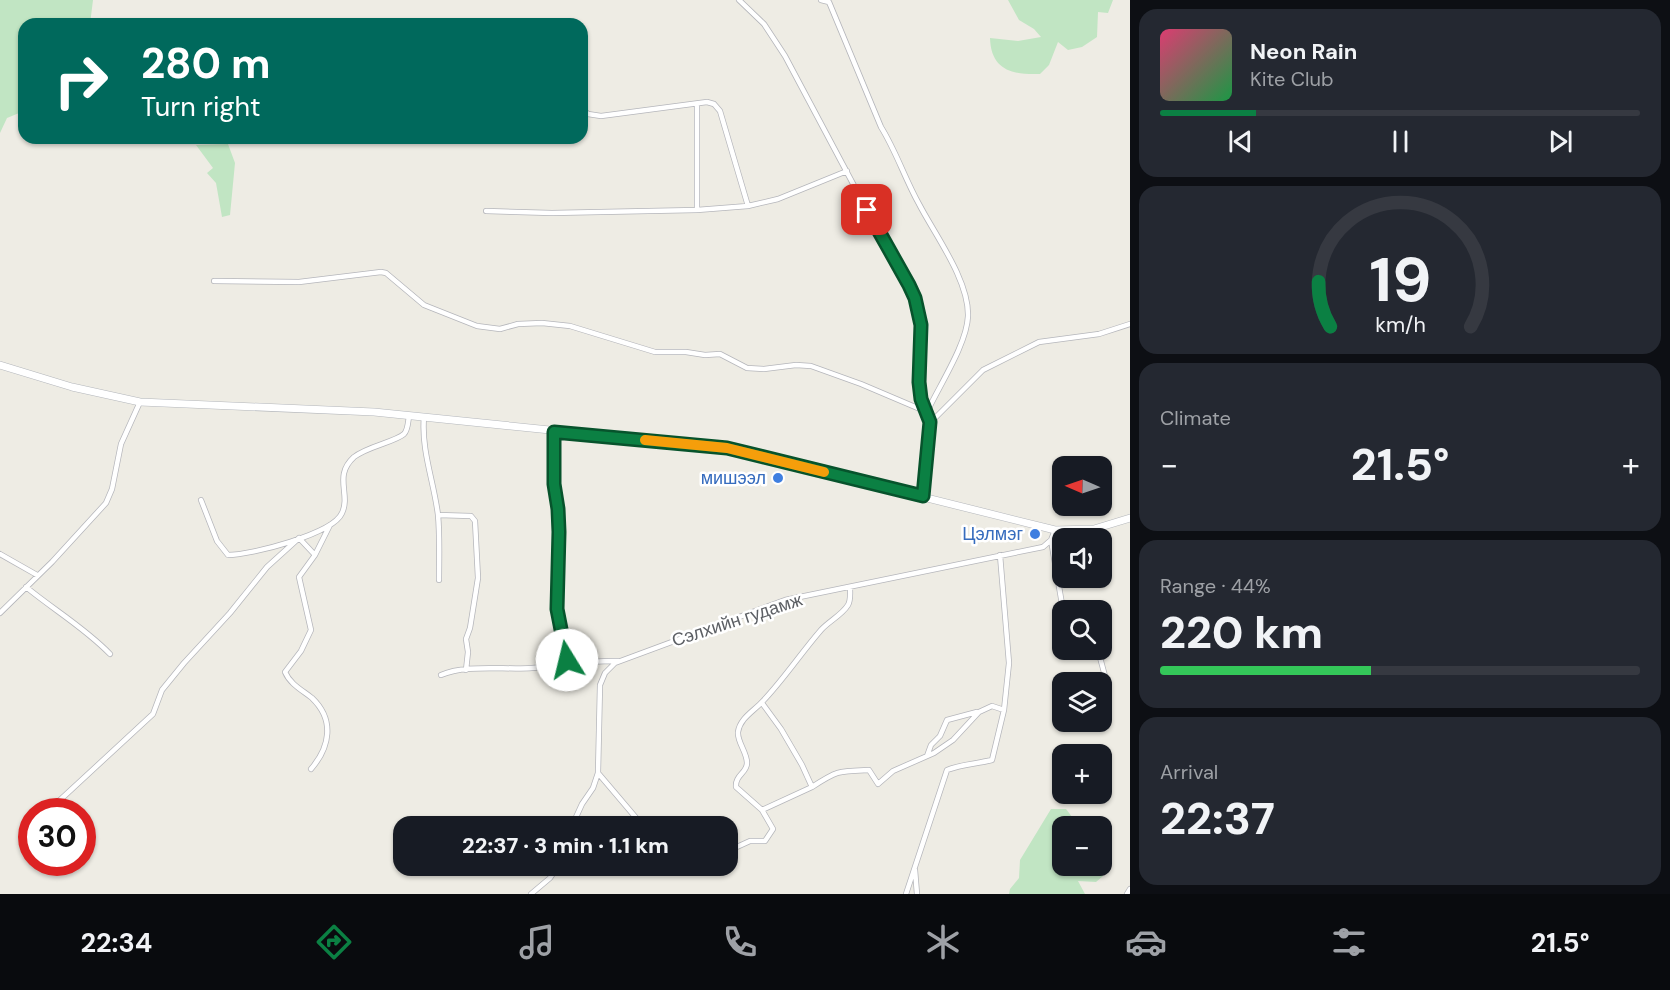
<!DOCTYPE html>
<meta charset="utf-8">
<style>
:root{--surface:#171b24;--page:#242831;--text:#f1f3f6;--muted:#9ea1a6;--line:#363941;--accent:#0b8043}
body{margin:0;font-family:"DM Sans",sans-serif;background:var(--page);color:var(--text);height:100vh;display:flex;flex-direction:column;font-size:22px;white-space:nowrap}
*{box-sizing:border-box;margin:0}
p{font-size:20px;color:var(--muted)}
.icon{flex:none;width:33px;height:33px;fill:none;stroke:currentColor;stroke-width:2;stroke-linecap:round;stroke-linejoin:round}
.map{position:relative;flex:1;overflow:hidden}
.side{display:flex;flex-direction:column;gap:9px;padding:9px;background:#0d0f14;width:540px}
.side>*{flex:none}
.top-card{position:absolute;left:18px;top:18px;width:570px;height:126px;border-radius:18px;box-shadow:0 2px 4px #0004;background:#00695c;color:#fff;overflow:hidden}
.needle{width:39px;rotate:272deg}
.buttons{position:absolute;left:1052px;top:456px;display:grid;gap:12px}
.buttons a{display:grid;place-items:center;width:60px;height:60px;border-radius:12px;background:var(--surface);box-shadow:0 2px 4px #0004;font-size:30px}
.speed{position:absolute;left:18px;top:798px;display:flex;gap:12px;font-size:30px;font-weight:700;text-align:center}
.speed>*{display:grid;place-content:center;width:78px;height:78px;border-radius:50%;background:var(--surface);box-shadow:0 2px 4px #0004;line-height:1}
.speed .limit{border:9px solid #d22;background:#fff;color:#111}
.pin{position:absolute;display:grid;place-items:center;width:51px;height:51px;color:#fff;margin:-26px;border-radius:12px;box-shadow:0 3px 9px #0006}
.me{position:absolute;width:66px;margin:-33px;rotate:351deg;stroke-linejoin:round;filter:drop-shadow(0 0 4px #0008)}
.turn{display:flex;align-items:center;gap:21px;height:126px;padding:0 24px;font-size:27px}
.turn .icon{width:78px;height:78px;stroke-width:2.5}
.turn b{display:block;font-size:42px;line-height:51px}
.big{font-size:45px;font-weight:800;line-height:1.1}
.side .tile{flex:1;display:flex;flex-direction:column;justify-content:center;gap:9px;min-width:0;padding:0 21px;border-radius:18px;background:var(--page)}
.side .dial{align-items:center;gap:0}
.dial svg{height:156px;overflow:visible;fill:none;stroke:var(--line);stroke-width:7;stroke-linecap:round;text-anchor:middle}
.dial text{fill:var(--text);stroke:none}
.song{display:flex;align-items:center;gap:18px}
.cover{width:72px;height:72px;border-radius:9px;background:linear-gradient(135deg,hsl(340 70% 55%),hsl(140 70% 35%))}
.played{height:6px;border-radius:3px;background:linear-gradient(90deg,var(--accent) 20%,var(--line) 20%)}
.keys{display:flex;justify-content:space-around;direction:ltr}
.heat{display:flex;justify-content:space-between;align-items:center;font-size:33px;direction:ltr}
.charge{height:9px;border-radius:4px;background:linear-gradient(90deg,#34c759 44%,var(--line) 0)}
.trip{position:absolute;left:393px;top:816px;width:345px;height:60px;border-radius:18px;background:var(--surface);box-shadow:0 2px 4px #0004;font-weight:800;line-height:60px;text-align:center}
.tab-bar{display:flex;height:96px;justify-content:space-around;align-items:center;background:#090b0e;color:var(--muted)}
.tab-bar .icon{width:42px;height:42px}
.tab-bar .active{color:var(--accent)}
.tab-bar b{font-size:27px;color:var(--text)}
main{display:flex;flex:1;min-height:0}
.map>svg:first-child{display:block}
.green{fill:#c1e5c3}
.lines{fill:none;stroke-linecap:round;stroke-linejoin:round}
.street-casing{stroke:#b5b6bb;stroke-width:6}
.secondary-casing{stroke:#b3b6bb;stroke-width:8}
.street{stroke:#fff;stroke-width:4.5}
.secondary{stroke:#fff;stroke-width:7}
.route-casing{stroke:#07532c;stroke-width:15}
.route{stroke:#0b8043;stroke-width:10}
.slow{stroke:#f59e0b;stroke-width:10}
.shop-dot{fill:#3f7fe0;stroke:#fff;stroke-width:2}
.labels{text-anchor:middle;dominant-baseline:central;stroke-width:5;stroke-linejoin:round;paint-order:stroke}
.shop-label{font-size:18px;fill:#366cbe;stroke:#fff;text-anchor:end}
.street-label{font-size:18px;fill:#5c5f64;stroke:#fff}
</style>
<main>
<div class="map">
<svg width="1130" height="894" viewBox="0 0 1130 894">
<rect width="100%" height="100%" fill="#eeece4"/>
<!-- green -->
<path class="green" d="M0,0H93L90,24H24V111L7,118L0,133Z
M1008,0H1113L1108,13L1098,12L1097,37L1082,47L1068,50L1058,42L1049,65L1040,74C1012,75 991,70 990,38L1018,41L1041,37L1034,29L1019,20Z
M228,144L235,163L230,215L222,217L216,183L207,173L213,168L196,145Z
M1051,809H1066L1079,826H1062V866H1097L1103,876L1096,882L1078,881L1085,894H1009L1010,889L1019,878L1020,860Z"/>
<g class="lines">
<!-- street casing -->
<g class="street-casing">
<path id="street" d="M739,0L764,24L785,56L867,210L909,285L915,298L921,325L919,382L921,398L930,422L929,436
M582,108L588,114L601,116L707,102L714,104L720,111L748,206
M697,210V104
M486,211L552,213L697,210L748,206L778,199L847,171
M214,281L299,282L381,272L386,273L424,305L477,326L500,329L518,324L542,323L570,326L655,352H686L705,355L720,354L747,368L764,369L796,365L811,366L861,384L927,412C939,386 967,344 968,316C969,280 935,235 919,204C905,179 896,151 881,127L829,2L821,0
M424,417C421,450 434,482 438,515C440,536 439,559 439,580
M932,426L933,420L983,370L1039,342L1099,334L1130,324
M554,432V484L558,509L559,532L557,609L567,660
M923,497L930,434
M201,500L217,541L228,555C251,555 333,534 342,513C351,494 333,476 354,457C368,446 395,442 404,434C408,430 408,422 409,416
M438,515L471,516L475,521L478,578L470,628L466,639L468,652L466,670
M1051,540L1063,610
M0,554L37,575
M26,587C54,610 85,628 110,654
M0,613L52,562L106,503L112,489L121,444L140,402
M1098,650L1105,676
M441,675C465,664 504,670 532,668C561,666 590,660 619,661
M927,756L931,745L940,736L947,720L977,712
M311,769C330,747 335,720 312,698C302,690 290,684 285,672L301,651L311,630L299,577L315,555L330,525
M598,773L643,826
M812,787C838,770 839,771 869,770L878,784L893,771L934,753L953,740L979,712L992,706L1004,710
M762,810L812,787L802,765L781,729L762,703
M47,812L153,714L162,690L184,663L230,613L267,567L299,538L315,555
M572,826L582,804L593,788L598,773L600,685L605,673L615,663L785,600L1043,547L1051,540L1055,530
M728,851L750,841H765L773,829L762,810L736,787C735,775 747,773 747,763C747,752 737,742 738,732C740,718 754,711 763,701C784,679 801,653 821,630C829,621 842,615 848,605C851,600 850,593 850,587
M676,866C687,871 695,870 707,866
M915,870L917,894
M531,894L550,878L558,866
M906,894L947,770C962,764 976,764 992,760L1004,710L1009,663L1000,555
M1127,894L1130,889"/>
</g>
<!-- secondary casing -->
<g class="secondary-casing">
<path id="secondary" d="M0,365L72,387L140,402L374,412L727,448L1055,530L1094,529L1130,518"/>
</g>
<!-- street -->
<use href="#street" class="street"/>
<!-- secondary -->
<use href="#secondary" class="secondary"/>
</g>
<g class="lines">
<!-- route casing -->
<g class="route-casing">
<path id="route" d="M567,660L557,609L559,532L558,509L554,484V432L727,448L923,496L930,422L921,399L919,382L921,325L915,298L909,285L867,210"/>
</g>
<!-- route -->
<use href="#route" class="route"/>
<!-- slow -->
<path class="slow" d="M645,440L727,448L824,472"/>
</g>
<!-- markers -->
<g class="shop-dot">
<circle cx="778" cy="478" r="6"/>
<circle cx="1035" cy="534" r="6"/>
</g>
<g class="labels">
<!-- shop labels -->
<g class="shop-label">
<text x="766" y="478">мишээл</text>
<text x="1023" y="534">Цэлмэг</text>
</g>
<!-- street labels -->
<g class="street-label">
<text transform="translate(737 620) rotate(-18)">Сэлхийн гудамж</text>
</g>
</g>
</svg>
<div class="buttons">
<a><svg class="needle" viewBox="-14 -14 28 28"><path d="M0-13l5 13h-10z" fill="#e53935"/><path d="M0 13l5-13h-10z" fill="#9ea1a6"/></svg></a>
<a><svg class="icon" aria-label="sound" viewBox="0 0 24 24"><path d="M4 9h4l5-4v14l-5-4H4zM17 9q2 3 0 6"/></svg></a>
<a><svg class="icon" aria-label="search" viewBox="0 0 24 24"><circle cx="10" cy="10" r="6"/><path d="M15 15l6 6"/></svg></a>
<a><svg class="icon" aria-label="layers" viewBox="0 0 24 24"><path d="M12 4l9 5-9 5-9-5zM3 14l9 5 9-5"/></svg></a>
<a>+</a>
<a>−</a>
</div>
<div class="speed"><div class="limit">30</div></div>
<div class="pin" style="left:867px;top:210px;background:#d93025"><svg class="icon" aria-label="arrive" viewBox="0 0 24 24"><path d="M6 21V4h12l-3 4 3 4H6"/></svg></div>
<svg class="me" style="left:567px;top:660px" viewBox="-20 -20 40 40"><circle r="19" fill="#fff"/><path d="M0-13L10 11 0 6-10 11z" fill="#0b8043"/></svg>
<div class="trip">22:37 · 3 min · 1.1 km</div>
<div class="top-card">
<div class="turn"><svg class="icon" aria-label="right" viewBox="0 0 24 24"><path d="M7 20v-9h11M14 6l5 5-5 5"/></svg><div><b>280 m</b>Turn right</div></div>
</div>
</div>
<section class="side">
<div class="tile">
<div class="song"><i class="cover"></i><div><b>Neon Rain</b><p>Kite Club</p></div></div>
<div class="played"></div>
<div class="keys"><svg class="icon" aria-label="previous" viewBox="0 0 24 24"><path d="M18 5L8 12l10 7zM5 5v14"/></svg><svg class="icon" aria-label="pause" viewBox="0 0 24 24"><path d="M8 5v14M16 5v14"/></svg><svg class="icon" aria-label="next" viewBox="0 0 24 24"><path d="M6 5l10 7-10 7zM19 5v14"/></svg></div>
</div>
<div class="tile dial"><svg viewBox="0 0 100 80">
<path d="M14 69A42 42 0 1 1 86 69"/>
<path d="M14 69A42 42 0 0 1 8 46" stroke="#0b8043"/>
<text x="50" y="56" font-size="32" font-weight="700">19</text>
<text x="50" y="72" font-size="11">km/h</text>
</svg></div>
<div class="tile"><p>Climate</p>
<div class="heat"><a>−</a><b class="big">21.5°</b><a>+</a></div>
</div>
<div class="tile"><p>Range · 44%</p><b class="big">220 km</b><div class="charge"></div></div>
<div class="tile"><p>Arrival</p><b class="big">22:37</b></div>
</section>
</main>
<nav class="tab-bar">
<b>22:34</b>
<svg class="icon active" aria-label="directions" viewBox="0 0 24 24"><path d="M12 3l9 9-9 9-9-9zM9 14v-3h6M13 9l2 2-2 2"/></svg>
<svg class="icon" aria-label="music" viewBox="0 0 24 24"><path d="M9 18V5l10-2v13"/><circle cx="6" cy="18" r="3"/><circle cx="16" cy="16" r="3"/></svg>
<svg class="icon" aria-label="phone" viewBox="0 0 24 24"><path d="M5 4h4l2 5-3 2q2 4 5 5l2-3 5 2v4C11 20 4 13 5 4z"/></svg>
<svg class="icon" aria-label="climate" viewBox="0 0 24 24"><path d="M12 3v18M4 7l16 10M4 17L20 7"/></svg>
<svg class="icon" aria-label="car" viewBox="0 0 24 24"><path d="M5 17H2v-5l4-1 3-4h7l3 4 3 1v5h-3M9 17h6M6 11h13"/><circle cx="7" cy="17" r="2"/><circle cx="17" cy="17" r="2"/></svg>
<svg class="icon" aria-label="filters" viewBox="0 0 24 24"><path d="M4 7h16M4 17h16"/><circle cx="9" cy="7" r="2"/><circle cx="15" cy="17" r="2"/></svg>
<b>21.5°</b>
</nav>
